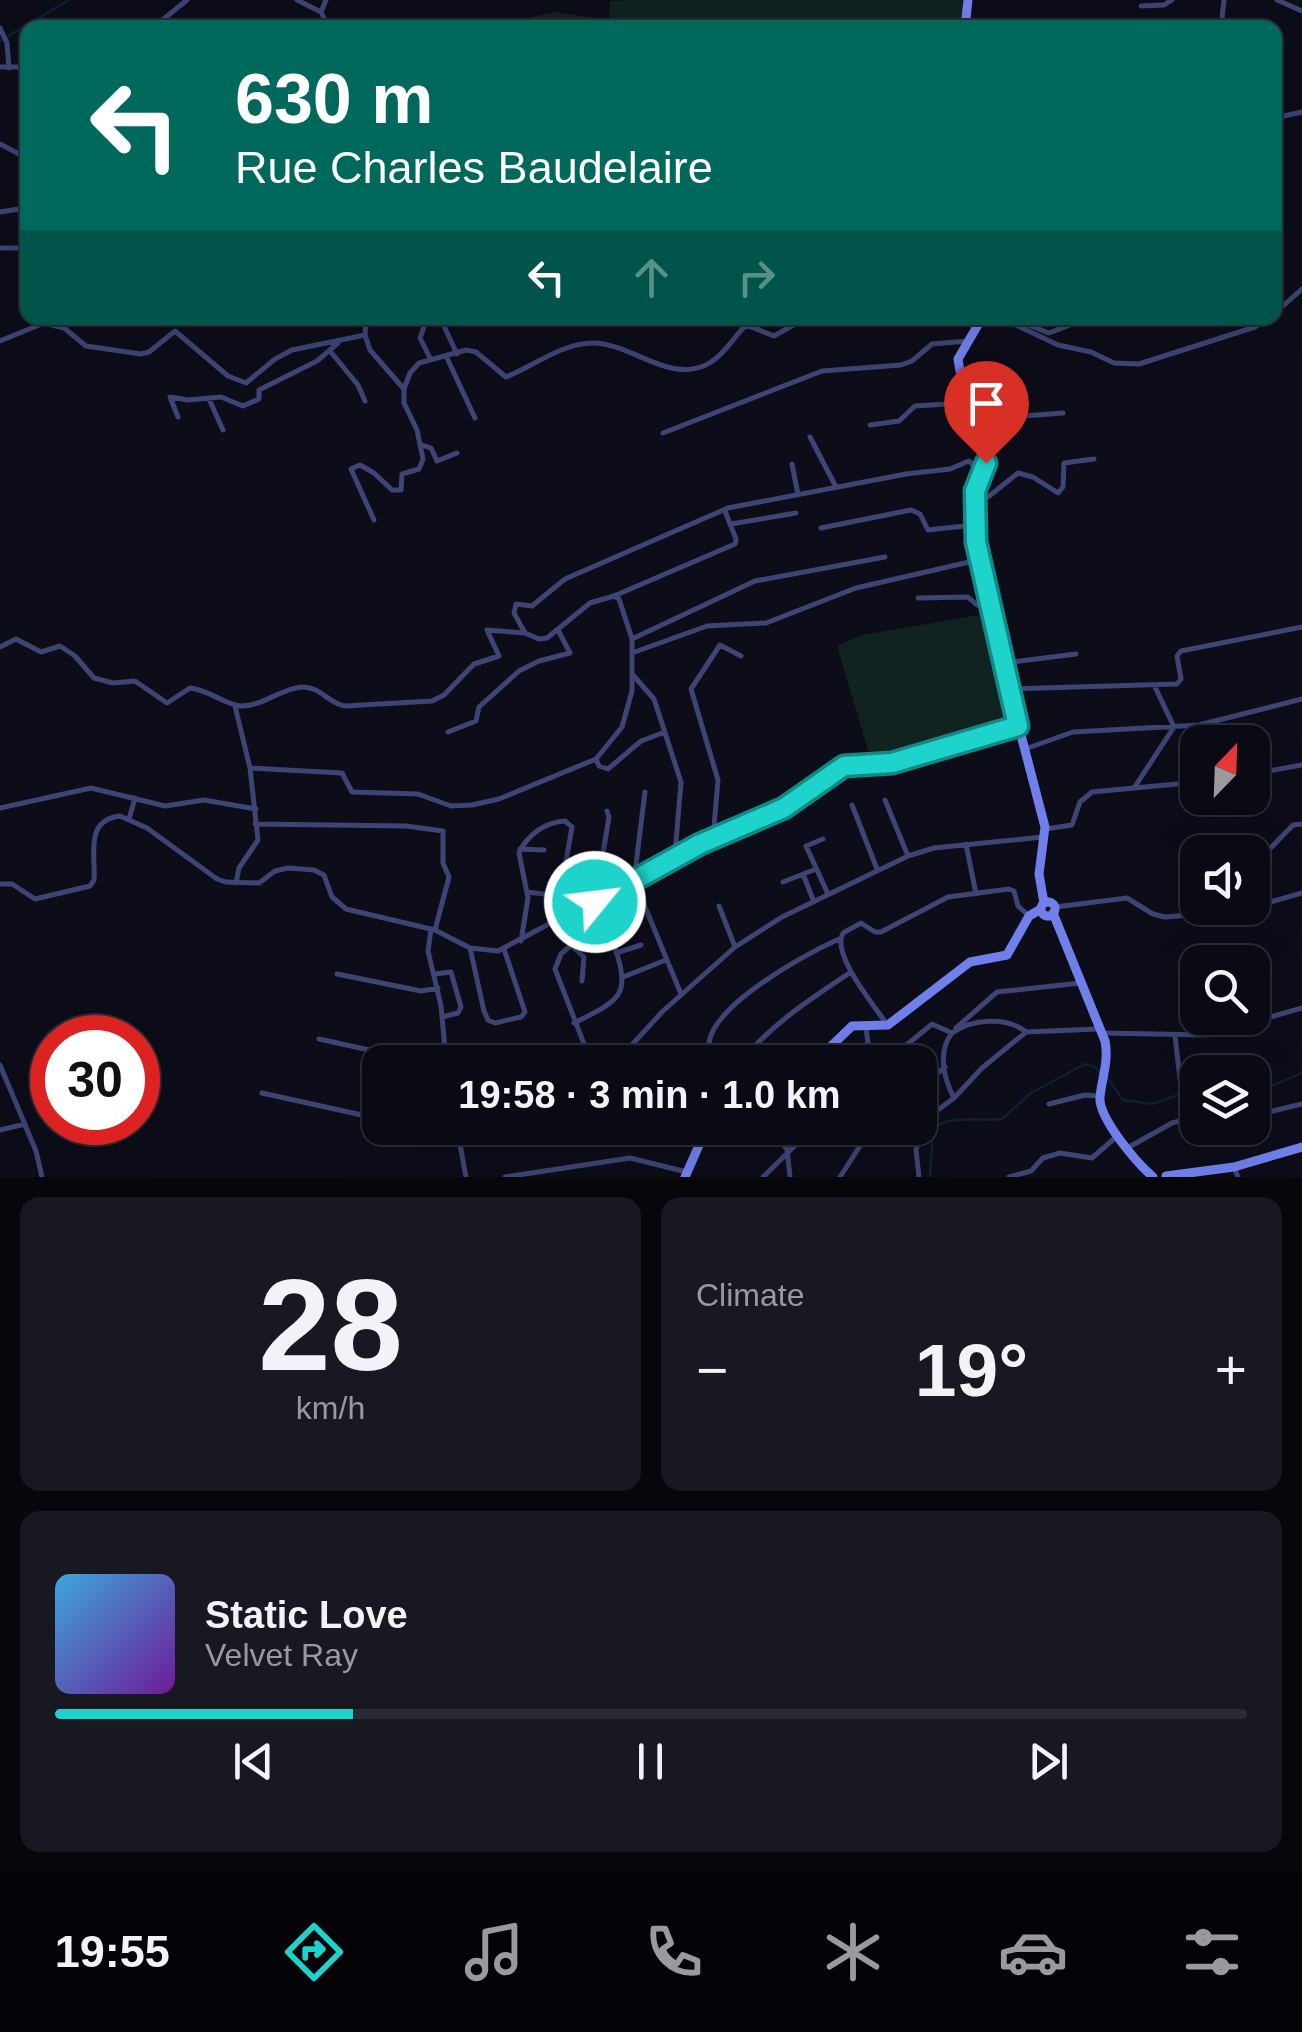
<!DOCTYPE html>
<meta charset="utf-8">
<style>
:root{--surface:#0a0a14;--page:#181822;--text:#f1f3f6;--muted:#999aa0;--line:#2a2b34;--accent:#1dd3cc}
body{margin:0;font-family:Arial,sans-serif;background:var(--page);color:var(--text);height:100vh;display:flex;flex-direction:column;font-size:38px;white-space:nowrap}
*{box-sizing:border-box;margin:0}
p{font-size:32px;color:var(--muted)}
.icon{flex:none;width:55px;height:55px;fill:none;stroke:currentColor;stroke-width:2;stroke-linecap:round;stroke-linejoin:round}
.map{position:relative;height:1177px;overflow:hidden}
.drawer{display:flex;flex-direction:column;gap:20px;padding:20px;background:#06060b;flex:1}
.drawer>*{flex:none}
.guide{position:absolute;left:20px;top:20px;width:1262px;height:305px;border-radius:20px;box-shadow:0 10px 40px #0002,0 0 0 2px var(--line);background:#00695c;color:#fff;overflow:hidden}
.needle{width:65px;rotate:23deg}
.controls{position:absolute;left:1180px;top:725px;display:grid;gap:20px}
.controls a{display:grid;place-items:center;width:90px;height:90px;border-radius:20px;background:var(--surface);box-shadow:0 10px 40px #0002,0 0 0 2px var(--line);font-size:50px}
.speed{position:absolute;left:30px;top:1015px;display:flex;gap:20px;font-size:50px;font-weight:700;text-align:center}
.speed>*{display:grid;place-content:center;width:130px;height:130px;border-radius:50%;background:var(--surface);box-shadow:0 10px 40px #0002,0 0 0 2px var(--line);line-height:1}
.speed .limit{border:15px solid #d22;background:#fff;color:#111}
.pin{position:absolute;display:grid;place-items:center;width:85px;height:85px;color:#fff;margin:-102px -42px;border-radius:50% 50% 50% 0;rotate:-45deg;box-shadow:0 0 10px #0007}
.pin .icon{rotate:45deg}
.me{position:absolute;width:110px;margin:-55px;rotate:61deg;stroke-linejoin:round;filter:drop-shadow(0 0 8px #0008)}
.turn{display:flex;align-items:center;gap:35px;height:210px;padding:0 50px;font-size:45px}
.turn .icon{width:130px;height:130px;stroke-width:2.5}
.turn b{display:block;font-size:70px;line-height:85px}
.lanes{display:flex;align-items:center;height:95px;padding:0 50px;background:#0003;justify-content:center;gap:50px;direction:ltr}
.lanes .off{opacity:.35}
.big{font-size:75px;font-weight:700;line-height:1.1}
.drawer .tile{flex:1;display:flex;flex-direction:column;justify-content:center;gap:15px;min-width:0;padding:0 35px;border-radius:20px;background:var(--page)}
.drawer .dial{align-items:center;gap:0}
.dial b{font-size:130px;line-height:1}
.song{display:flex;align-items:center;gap:30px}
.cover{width:120px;height:120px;border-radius:15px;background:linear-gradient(135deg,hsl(200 70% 55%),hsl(280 70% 35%))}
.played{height:10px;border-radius:5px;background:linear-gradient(90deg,var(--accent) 25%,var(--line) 25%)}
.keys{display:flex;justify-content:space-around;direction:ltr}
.heat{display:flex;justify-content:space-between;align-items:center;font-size:55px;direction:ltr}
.drawer .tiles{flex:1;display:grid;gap:20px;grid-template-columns:1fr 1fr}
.tile:last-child{grid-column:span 2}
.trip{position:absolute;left:362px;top:1045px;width:575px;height:100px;border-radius:20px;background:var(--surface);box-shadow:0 10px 40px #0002,0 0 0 2px var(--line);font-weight:700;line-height:100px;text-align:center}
.menu{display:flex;height:160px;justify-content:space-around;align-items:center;background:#040408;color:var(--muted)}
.menu .icon{width:70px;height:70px}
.menu .current{color:var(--accent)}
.menu b{font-size:45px;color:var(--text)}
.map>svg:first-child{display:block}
.green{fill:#112320}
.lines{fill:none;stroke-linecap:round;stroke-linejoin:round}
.stream{stroke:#0e2032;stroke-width:2.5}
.street{stroke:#3e4473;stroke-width:5}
.secondary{stroke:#717feb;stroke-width:9}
.route-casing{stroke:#138985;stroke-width:25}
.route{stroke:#1dd3cc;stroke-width:18}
</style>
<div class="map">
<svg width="1302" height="1177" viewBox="0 0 1302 1177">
<rect width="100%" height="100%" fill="#0d0d1a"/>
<!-- green -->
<path class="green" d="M630,0H961L964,4L960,28H481L555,12L609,20L610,1Z
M985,614L990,623L1011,721L1004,726L897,757L871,760L837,646L862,635Z"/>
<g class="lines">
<!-- stream -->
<path class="stream" d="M0,41L69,0
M1108,1079L1123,1100L1152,1104L1198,1088
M1252,1088H1267L1302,1073
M930,1177L933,1128C954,1114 979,1122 1002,1119L1031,1093L1085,1064L1095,1067L1101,1074"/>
<!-- street -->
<path class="street" d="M297,0L321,12L329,28
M1277,0L1302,11
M1141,6L1164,5L1172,0
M321,12L326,0
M0,28L7,43L9,68
M144,28L160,22L187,0
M1163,28L1178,21L1195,28
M1221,28L1224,0
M0,67H28
M1275,118L1302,112
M0,144L19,154L28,150
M0,212L19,209L28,242
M0,248H28
M1275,313L1302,289
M366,318L365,335L370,350L404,389V403L417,430L423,459L419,469L402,474L401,490H392L374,473L360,465L351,469L374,520
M1001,318L1058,345L1091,352L1114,363L1139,364L1255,327L1269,318
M1011,318L1049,333L1088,318
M426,321L420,338L431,360
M443,324L457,354
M0,341L44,323L64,328L86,346L141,354L149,352L175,331L228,376L246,383L275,359L292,350L365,335
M330,351L358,385L365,401
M447,358L475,418
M404,389L410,373L419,363L466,350L476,352L506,377C534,366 562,343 593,343C632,343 673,387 711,362C724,354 733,339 743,328L749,326L774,336L806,318
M209,399L223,430
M178,417L170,397L188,400L221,397L243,406L259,399V390L317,361L338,343
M994,418L1063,413
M870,425L899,421L915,406L963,403L978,396
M663,433L822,371L901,365L912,361L932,344L968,341
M810,437L836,487
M422,445L431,448L437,461L457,453
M792,464L798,495
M731,524L796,513
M821,528L911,510L920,514L928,530L974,525
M918,598L968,597L977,605H990
M525,633L539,639L547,638L590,603L614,596L735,544L736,539L725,511
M632,639L755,581L885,557
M0,647L16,639L41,652L60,646L75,656L94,678L113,683L135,681L167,703L190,688C210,690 227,706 242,706C263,706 282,688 302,687C319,686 330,704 345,706L432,701L444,695L474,664L499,656L487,630L525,633L514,613L516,604L532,606L565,579L728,508L906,474L950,469L969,461L985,475V494L988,497L1018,473L1033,477L1058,493L1063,487L1064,463L1094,459
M632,653L707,626L766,623L856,588L978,560
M1003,663L1076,654
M633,675L654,699L681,782L675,854
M1009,689L1177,684L1181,679L1177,656L1181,651L1302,627
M235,706L250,768
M448,732L476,721L479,707L519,671L539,661L570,653L558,630
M1025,749L1073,732L1199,725L1302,699
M596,759L599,766L608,769L641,741L665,732
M1252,774L1302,765
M1134,788L1174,727L1155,687
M645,792L634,880L681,994
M885,800L908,856
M852,805L877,869
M0,808L91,788L165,806L204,800L256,809
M129,819L135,798
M255,824L406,826L443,831V863L449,877L435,930
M1045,829L1072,825L1080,802L1092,792L1198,782
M713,838L718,780L691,689L720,645L741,656
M823,839L806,846L828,894
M966,844L976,894
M520,849L544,850
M803,874L814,902
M783,882L816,869
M236,883L239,868L258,840L250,768L342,773L352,792L418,794L451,806L472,805L499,799L596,759L622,727L632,691V639L619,599L614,596
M0,884H12L35,899L90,886L94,880C96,856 84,820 120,816L147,828L217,879L226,882L259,883L275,871L288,868L314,870L324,875L332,897L346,909L435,930L470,948L498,951L700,844L784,807L844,766L892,763L1017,726
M527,892L560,896
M595,901L609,817L607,811
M1264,905L1259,860L1293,825L1302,824
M587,906L592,927
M719,906L735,947
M1055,907L1127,898L1153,914L1165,917L1239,911L1302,893
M431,929L428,951L441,1006L446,1059
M609,935L623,923L633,920
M521,941L528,898L519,853C527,835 545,822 565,821L572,827L560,896L577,911
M571,945L584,957L582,981
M470,948L484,1011L488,1020L495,1023L521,1017L525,1012L504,949
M616,953L641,945
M337,974L421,991L438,988
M435,974L451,972L461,1007L458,1013L442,1017
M623,977L666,960
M574,1023C627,997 630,994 612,937L592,927
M886,1023C873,1004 831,954 843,933L861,923L875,932H881L948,897L1009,889L1014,891L1018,906L1029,916
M956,1028L997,992L1080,983
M952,1033C937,1052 944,1079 954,1098
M1102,1033L1207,1035L1302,1008
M1175,1036L1181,1087
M319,1039L415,1060L498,1056L533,1062
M591,1062L555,969L561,954L592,927
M616,1062L663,1011L735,947L782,917L908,856L934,848L1042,837
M707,1062L715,1055
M723,1062L709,1042C716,1003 804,955 839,939
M740,1062C772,1024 810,999 851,972
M845,1062L868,1043L866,1027
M886,1062L932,1024L952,1033C971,1019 1007,1016 1026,1032
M0,1065L36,1151L42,1177
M920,1087L945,1067
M262,1093L380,1119
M1049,1104L1085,1095L1100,1096
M1252,1116L1302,1104
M920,1123L954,1098L982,1068L1026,1032L1098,1029
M457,1128L466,1177
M767,1128L787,1149L790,1177
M0,1130L25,1124
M772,1135L779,1128
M1129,1147L1172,1123L1198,1116
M1234,1167L1238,1177
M505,1177L630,1158L687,1172
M763,1177L813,1128
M840,1177L867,1135L895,1138L913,1128
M919,1177L916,1150L924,1122
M1009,1177L1031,1171L1043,1158L1060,1153L1092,1158L1116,1137"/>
<!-- secondary -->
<path class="secondary" d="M965,28L968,0
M982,318L958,359L960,371L987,404L996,427L993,445L975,491V542L1009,689L1045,827L1039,874L1044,903
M1041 909a7 7 0 1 1 14 0a7 7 0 1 1-14 0Z
M1053,913L1105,1041C1109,1060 1102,1078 1100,1097C1098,1118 1137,1163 1153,1177
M803,1062L825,1052L852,1026L888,1025L970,962L1007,955L1029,916L1041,909
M1166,1176L1234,1167L1302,1147
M685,1177L700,1143L715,1128"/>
</g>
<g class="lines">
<!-- route casing -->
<g class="route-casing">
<path id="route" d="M595,902L700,844L784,808L844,766L892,763L1018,726L976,542L975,491L986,463"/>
</g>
<!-- route -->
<use href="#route" class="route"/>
</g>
</svg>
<div class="controls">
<a><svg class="needle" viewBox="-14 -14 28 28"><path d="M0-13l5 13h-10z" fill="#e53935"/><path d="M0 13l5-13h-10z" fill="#999aa0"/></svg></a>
<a><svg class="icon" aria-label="sound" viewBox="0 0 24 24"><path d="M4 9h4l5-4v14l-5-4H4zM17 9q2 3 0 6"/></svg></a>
<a><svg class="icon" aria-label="search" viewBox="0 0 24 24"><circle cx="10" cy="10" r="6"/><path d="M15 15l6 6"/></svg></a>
<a><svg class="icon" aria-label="layers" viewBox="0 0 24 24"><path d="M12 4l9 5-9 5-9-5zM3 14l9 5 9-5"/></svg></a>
</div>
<div class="speed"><div class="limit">30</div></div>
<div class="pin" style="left:986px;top:463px;background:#d93025"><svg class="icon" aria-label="arrive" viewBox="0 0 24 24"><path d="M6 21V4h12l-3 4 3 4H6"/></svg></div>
<svg class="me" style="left:595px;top:902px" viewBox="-20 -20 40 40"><circle r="17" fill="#1dd3cc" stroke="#fff" stroke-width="3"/><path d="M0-11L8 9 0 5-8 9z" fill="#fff"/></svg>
<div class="trip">19:58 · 3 min · 1.0 km</div>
<div class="guide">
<div class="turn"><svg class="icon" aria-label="left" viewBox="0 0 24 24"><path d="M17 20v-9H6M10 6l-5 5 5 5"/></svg><div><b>630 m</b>Rue Charles Baudelaire</div></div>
<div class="lanes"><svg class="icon" aria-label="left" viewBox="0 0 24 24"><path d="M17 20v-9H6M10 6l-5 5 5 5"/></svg><svg class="icon off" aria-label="ahead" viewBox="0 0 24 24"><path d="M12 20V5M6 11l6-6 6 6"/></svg><svg class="icon off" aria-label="right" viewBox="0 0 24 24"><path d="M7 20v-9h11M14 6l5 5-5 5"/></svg></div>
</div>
</div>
<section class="drawer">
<div class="tiles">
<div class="tile dial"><b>28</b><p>km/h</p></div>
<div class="tile"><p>Climate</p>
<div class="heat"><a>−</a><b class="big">19°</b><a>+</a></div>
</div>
<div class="tile">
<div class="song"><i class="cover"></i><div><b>Static Love</b><p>Velvet Ray</p></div></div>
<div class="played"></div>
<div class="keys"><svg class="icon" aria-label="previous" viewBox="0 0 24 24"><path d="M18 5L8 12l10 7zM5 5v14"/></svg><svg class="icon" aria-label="pause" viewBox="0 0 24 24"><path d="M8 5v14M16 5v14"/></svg><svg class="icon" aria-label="next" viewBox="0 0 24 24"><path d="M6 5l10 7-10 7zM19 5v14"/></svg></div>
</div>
</div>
</section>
<nav class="menu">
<b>19:55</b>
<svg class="icon current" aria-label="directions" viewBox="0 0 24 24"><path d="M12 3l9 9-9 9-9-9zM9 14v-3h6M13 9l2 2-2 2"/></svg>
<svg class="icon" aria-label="music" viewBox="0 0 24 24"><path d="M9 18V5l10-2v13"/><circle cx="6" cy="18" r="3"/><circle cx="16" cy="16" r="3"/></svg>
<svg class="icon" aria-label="phone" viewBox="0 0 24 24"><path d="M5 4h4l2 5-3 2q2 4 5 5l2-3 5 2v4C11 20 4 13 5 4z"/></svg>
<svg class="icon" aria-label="climate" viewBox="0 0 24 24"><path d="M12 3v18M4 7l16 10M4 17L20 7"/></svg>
<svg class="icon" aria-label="car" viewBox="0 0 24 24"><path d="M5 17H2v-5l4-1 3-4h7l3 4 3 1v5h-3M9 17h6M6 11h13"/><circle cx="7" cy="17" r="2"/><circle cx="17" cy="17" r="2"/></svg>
<svg class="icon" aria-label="filters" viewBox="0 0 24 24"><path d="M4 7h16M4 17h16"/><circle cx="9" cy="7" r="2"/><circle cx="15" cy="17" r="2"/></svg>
</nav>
